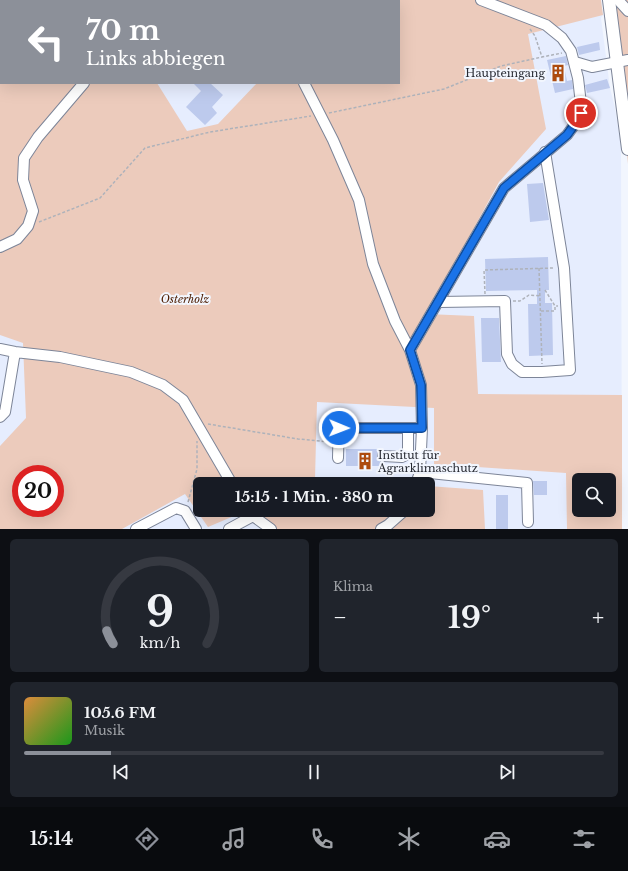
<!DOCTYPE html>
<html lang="de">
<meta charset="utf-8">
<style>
:root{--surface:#171b24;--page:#20242c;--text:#f1f3f6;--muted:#9ea1a6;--line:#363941;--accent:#8c9099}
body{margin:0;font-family:"Libre Baskerville",serif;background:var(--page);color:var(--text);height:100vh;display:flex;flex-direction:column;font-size:15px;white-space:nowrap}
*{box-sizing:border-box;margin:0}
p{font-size:13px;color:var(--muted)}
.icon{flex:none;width:22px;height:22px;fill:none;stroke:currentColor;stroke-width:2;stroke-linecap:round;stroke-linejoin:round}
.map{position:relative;height:529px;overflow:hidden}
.drawer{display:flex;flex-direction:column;gap:10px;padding:10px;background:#0d0f14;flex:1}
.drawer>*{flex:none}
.top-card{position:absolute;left:0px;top:0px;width:400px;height:84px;box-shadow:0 4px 16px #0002;background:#8c9099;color:#fff;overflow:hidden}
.fabs{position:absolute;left:572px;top:473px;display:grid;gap:8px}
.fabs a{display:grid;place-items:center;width:44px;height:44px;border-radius:6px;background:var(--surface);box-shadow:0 4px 16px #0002;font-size:20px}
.speed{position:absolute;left:12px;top:465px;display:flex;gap:8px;font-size:20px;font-weight:700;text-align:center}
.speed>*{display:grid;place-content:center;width:52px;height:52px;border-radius:50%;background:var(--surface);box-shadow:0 4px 16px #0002;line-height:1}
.speed .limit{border:6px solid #d22;background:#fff;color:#111}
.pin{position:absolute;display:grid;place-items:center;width:34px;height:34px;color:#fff;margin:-17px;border:2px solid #fff;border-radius:50%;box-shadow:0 1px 4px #0007}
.me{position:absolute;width:44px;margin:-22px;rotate:91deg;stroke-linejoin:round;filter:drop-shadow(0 0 3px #0008)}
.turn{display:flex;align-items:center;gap:14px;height:84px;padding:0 20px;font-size:18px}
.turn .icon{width:52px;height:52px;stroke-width:2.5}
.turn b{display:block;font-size:28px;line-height:34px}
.big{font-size:30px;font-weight:700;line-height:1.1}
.drawer .widget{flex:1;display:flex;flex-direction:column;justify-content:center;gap:6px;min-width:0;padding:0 14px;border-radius:6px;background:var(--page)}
.drawer .dial{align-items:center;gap:0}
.dial svg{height:104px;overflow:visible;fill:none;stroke:var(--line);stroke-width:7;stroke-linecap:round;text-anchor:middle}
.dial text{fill:var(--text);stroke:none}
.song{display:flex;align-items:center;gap:12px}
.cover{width:48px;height:48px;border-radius:6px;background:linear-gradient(135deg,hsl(30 70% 55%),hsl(120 70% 35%))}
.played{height:4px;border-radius:2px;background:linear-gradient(90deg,var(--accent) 15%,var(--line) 15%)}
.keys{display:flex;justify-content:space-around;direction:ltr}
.heat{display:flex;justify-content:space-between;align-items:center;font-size:22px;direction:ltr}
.drawer .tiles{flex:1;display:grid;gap:10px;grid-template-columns:1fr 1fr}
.widget:last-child{grid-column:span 2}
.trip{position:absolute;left:193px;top:477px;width:242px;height:40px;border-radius:6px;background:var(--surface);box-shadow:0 4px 16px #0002;font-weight:700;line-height:40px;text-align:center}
.dock{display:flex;height:64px;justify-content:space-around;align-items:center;background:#090b0e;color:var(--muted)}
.dock .icon{width:28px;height:28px}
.dock .current{color:var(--accent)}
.dock b{font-size:18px;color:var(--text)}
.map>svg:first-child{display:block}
.built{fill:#e6edfe;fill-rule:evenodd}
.green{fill:#eccbbc;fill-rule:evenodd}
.building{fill:#bdcaed}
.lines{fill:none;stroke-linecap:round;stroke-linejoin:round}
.minor-casing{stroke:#7d8598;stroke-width:12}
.major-casing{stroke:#7d8598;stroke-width:14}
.path{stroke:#aeb2ba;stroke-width:1.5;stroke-dasharray:3 2;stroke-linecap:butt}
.minor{stroke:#fff;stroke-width:10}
.major{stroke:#fff;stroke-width:12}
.route-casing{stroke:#114b97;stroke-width:10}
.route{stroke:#1a73e8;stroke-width:7}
.labels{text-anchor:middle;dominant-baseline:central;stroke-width:4;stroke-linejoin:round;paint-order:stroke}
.poi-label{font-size:11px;fill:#262931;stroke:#f2f6fe;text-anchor:end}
.park-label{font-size:11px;font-style:italic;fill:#4d1d02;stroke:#f2f6fe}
</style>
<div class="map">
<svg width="628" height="529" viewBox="0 0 628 529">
<rect width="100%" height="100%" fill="#f2f6fe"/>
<!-- built -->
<path class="built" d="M0,0H601L603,15L601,18L610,88L615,108L621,146L622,529H0ZM1,1H399V83H1ZM21,474H55V508H21ZM579,480H609V510H579ZM200,484H428V510H200Z"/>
<!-- green -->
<path class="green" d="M0,0H144L145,1H1V83H157L187,131L218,124L257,83H399V1L241,0H601L603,15L528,34L546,129L499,182L427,314L474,316L478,394L622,395V529H567L566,473L434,464V408L317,402L315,479L396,484H200V510H248L208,527L185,494L122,529H0V446L26,418L23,343L0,335ZM21,474H55V508H21ZM579,480H609V510H579Z
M609,0H628V164L621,91Z
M428,486L483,490L485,529H277L274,528L258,510H428Z"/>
<!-- building -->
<path class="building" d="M599,42L600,50L579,55L577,47Z
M566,56L568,65L564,66L567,81L572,80L573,89L555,93L547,60Z
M607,79L610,88L587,93L585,85Z
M193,83H210L223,95L212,107L217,113L205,125L186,107L201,91Z
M543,183L549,220L530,222L527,184Z
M548,257L549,290H545V303H552L553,355L529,356L528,304H537V290L486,291L485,259Z
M481,318H499L501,362H482Z
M346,449H383L378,452L377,456L379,461L383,463V466H346Z
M533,481H547V495H534Z
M496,495H508V529H496Z"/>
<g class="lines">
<!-- minor casing -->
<g class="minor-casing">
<path id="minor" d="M254,0L255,1
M618,0L628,11
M168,1L169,0
M236,1L237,0
M575,62L592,67L628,60
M304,83L333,140L359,200L373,264L395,321L410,350L421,385L422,428L420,472L416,484
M0,247L17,239L28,226L33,211L23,180L24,158L38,137L84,83
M439,302L505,301L507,354L512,364L522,372H542L570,370L564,268L545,152
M0,349L15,352L60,357L131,372L163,385L183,400L232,484
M410,350L504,188L567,135L580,117L581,104L578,78L571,51L562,38L546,25L481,0
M0,417L5,412L15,352
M339,428H422
M383,456L402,457L408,454V428
M338,458L339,415
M420,472L527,483L528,522
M249,510L253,516L271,529
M136,529L176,508L185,511L196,529
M229,529L253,516
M381,529L388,525L405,510"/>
</g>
<!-- major casing -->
<g class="major-casing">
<path id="major" d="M609,0L628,149"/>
</g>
<!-- path -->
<path class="path" d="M530,29L535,36L542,57L562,53
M329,113L444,89L501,66L542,57
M39,222L100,198L145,148L210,132L311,116
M539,268L542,364
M545,290L555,306H558
M485,294L484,270L554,268
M513,301H520L529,295L541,296
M541,311H555V306
M208,424L298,439L331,442
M188,502L197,469V441"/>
<!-- minor -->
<use href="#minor" class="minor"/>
<!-- major -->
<use href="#major" class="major"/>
</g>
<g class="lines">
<!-- route casing -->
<g class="route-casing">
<path id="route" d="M339,428H422L421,385L410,350L504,188L567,135L580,117L581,113"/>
</g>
<!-- route -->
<use href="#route" class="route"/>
</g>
<!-- icons -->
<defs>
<g id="building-bare" transform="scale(1.38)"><path d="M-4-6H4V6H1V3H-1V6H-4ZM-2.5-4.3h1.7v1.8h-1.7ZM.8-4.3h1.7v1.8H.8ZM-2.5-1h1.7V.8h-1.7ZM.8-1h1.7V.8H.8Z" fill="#ad4b0e" stroke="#f2f6fe" stroke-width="2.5" paint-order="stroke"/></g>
</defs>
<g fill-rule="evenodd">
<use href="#building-bare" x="558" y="73"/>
<use href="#building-bare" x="365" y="461"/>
</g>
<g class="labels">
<!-- poi labels -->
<g class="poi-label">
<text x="545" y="73">Haupteingang</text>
<text x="378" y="455" text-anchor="start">Institut für<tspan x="378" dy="13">Agrarklimaschutz</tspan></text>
</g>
<!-- park labels -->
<g class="park-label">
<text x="185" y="299">Osterholz</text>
</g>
</g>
</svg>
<div class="fabs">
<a><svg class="icon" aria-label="search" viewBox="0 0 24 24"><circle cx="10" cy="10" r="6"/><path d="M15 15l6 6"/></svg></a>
</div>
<div class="speed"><div class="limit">20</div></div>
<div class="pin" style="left:581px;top:113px;background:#d93025"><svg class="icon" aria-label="arrive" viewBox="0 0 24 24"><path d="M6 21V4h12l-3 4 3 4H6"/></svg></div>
<svg class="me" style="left:339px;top:428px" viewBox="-20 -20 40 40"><circle r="17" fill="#1a73e8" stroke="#fff" stroke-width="3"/><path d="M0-11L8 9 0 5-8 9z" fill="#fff"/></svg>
<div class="trip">15:15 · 1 Min. · 380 m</div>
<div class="top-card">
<div class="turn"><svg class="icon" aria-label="left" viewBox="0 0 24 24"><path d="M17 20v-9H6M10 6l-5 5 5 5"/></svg><div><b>70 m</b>Links abbiegen</div></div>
</div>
</div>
<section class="drawer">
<div class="tiles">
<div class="widget dial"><svg viewBox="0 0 100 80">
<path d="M14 69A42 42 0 1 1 86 69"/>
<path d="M14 69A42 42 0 0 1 9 59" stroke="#8c9099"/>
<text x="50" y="56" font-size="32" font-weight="700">9</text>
<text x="50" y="72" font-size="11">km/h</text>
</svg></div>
<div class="widget"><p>Klima</p>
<div class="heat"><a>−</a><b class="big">19°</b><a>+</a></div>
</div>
<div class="widget">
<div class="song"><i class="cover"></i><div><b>105.6 FM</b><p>Musik</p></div></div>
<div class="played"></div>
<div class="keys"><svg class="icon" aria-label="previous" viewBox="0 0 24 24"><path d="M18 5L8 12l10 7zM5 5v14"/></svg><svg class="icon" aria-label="pause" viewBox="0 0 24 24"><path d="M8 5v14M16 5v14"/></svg><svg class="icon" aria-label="next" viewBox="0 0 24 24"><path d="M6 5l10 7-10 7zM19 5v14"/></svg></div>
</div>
</div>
</section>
<nav class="dock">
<b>15:14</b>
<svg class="icon current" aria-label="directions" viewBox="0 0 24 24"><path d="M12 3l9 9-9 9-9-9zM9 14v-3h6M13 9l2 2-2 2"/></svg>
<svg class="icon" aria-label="music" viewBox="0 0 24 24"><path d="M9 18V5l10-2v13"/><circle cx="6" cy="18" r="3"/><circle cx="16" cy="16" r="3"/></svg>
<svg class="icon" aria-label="phone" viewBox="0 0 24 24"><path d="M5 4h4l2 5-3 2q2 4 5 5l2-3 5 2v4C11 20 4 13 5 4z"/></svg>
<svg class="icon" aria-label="climate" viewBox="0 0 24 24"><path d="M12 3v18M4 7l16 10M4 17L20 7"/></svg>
<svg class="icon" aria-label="car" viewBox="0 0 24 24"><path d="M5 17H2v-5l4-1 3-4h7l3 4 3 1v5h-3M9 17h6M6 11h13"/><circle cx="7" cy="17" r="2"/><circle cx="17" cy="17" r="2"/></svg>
<svg class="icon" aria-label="filters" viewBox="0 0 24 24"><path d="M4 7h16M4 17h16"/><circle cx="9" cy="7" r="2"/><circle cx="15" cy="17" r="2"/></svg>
</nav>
